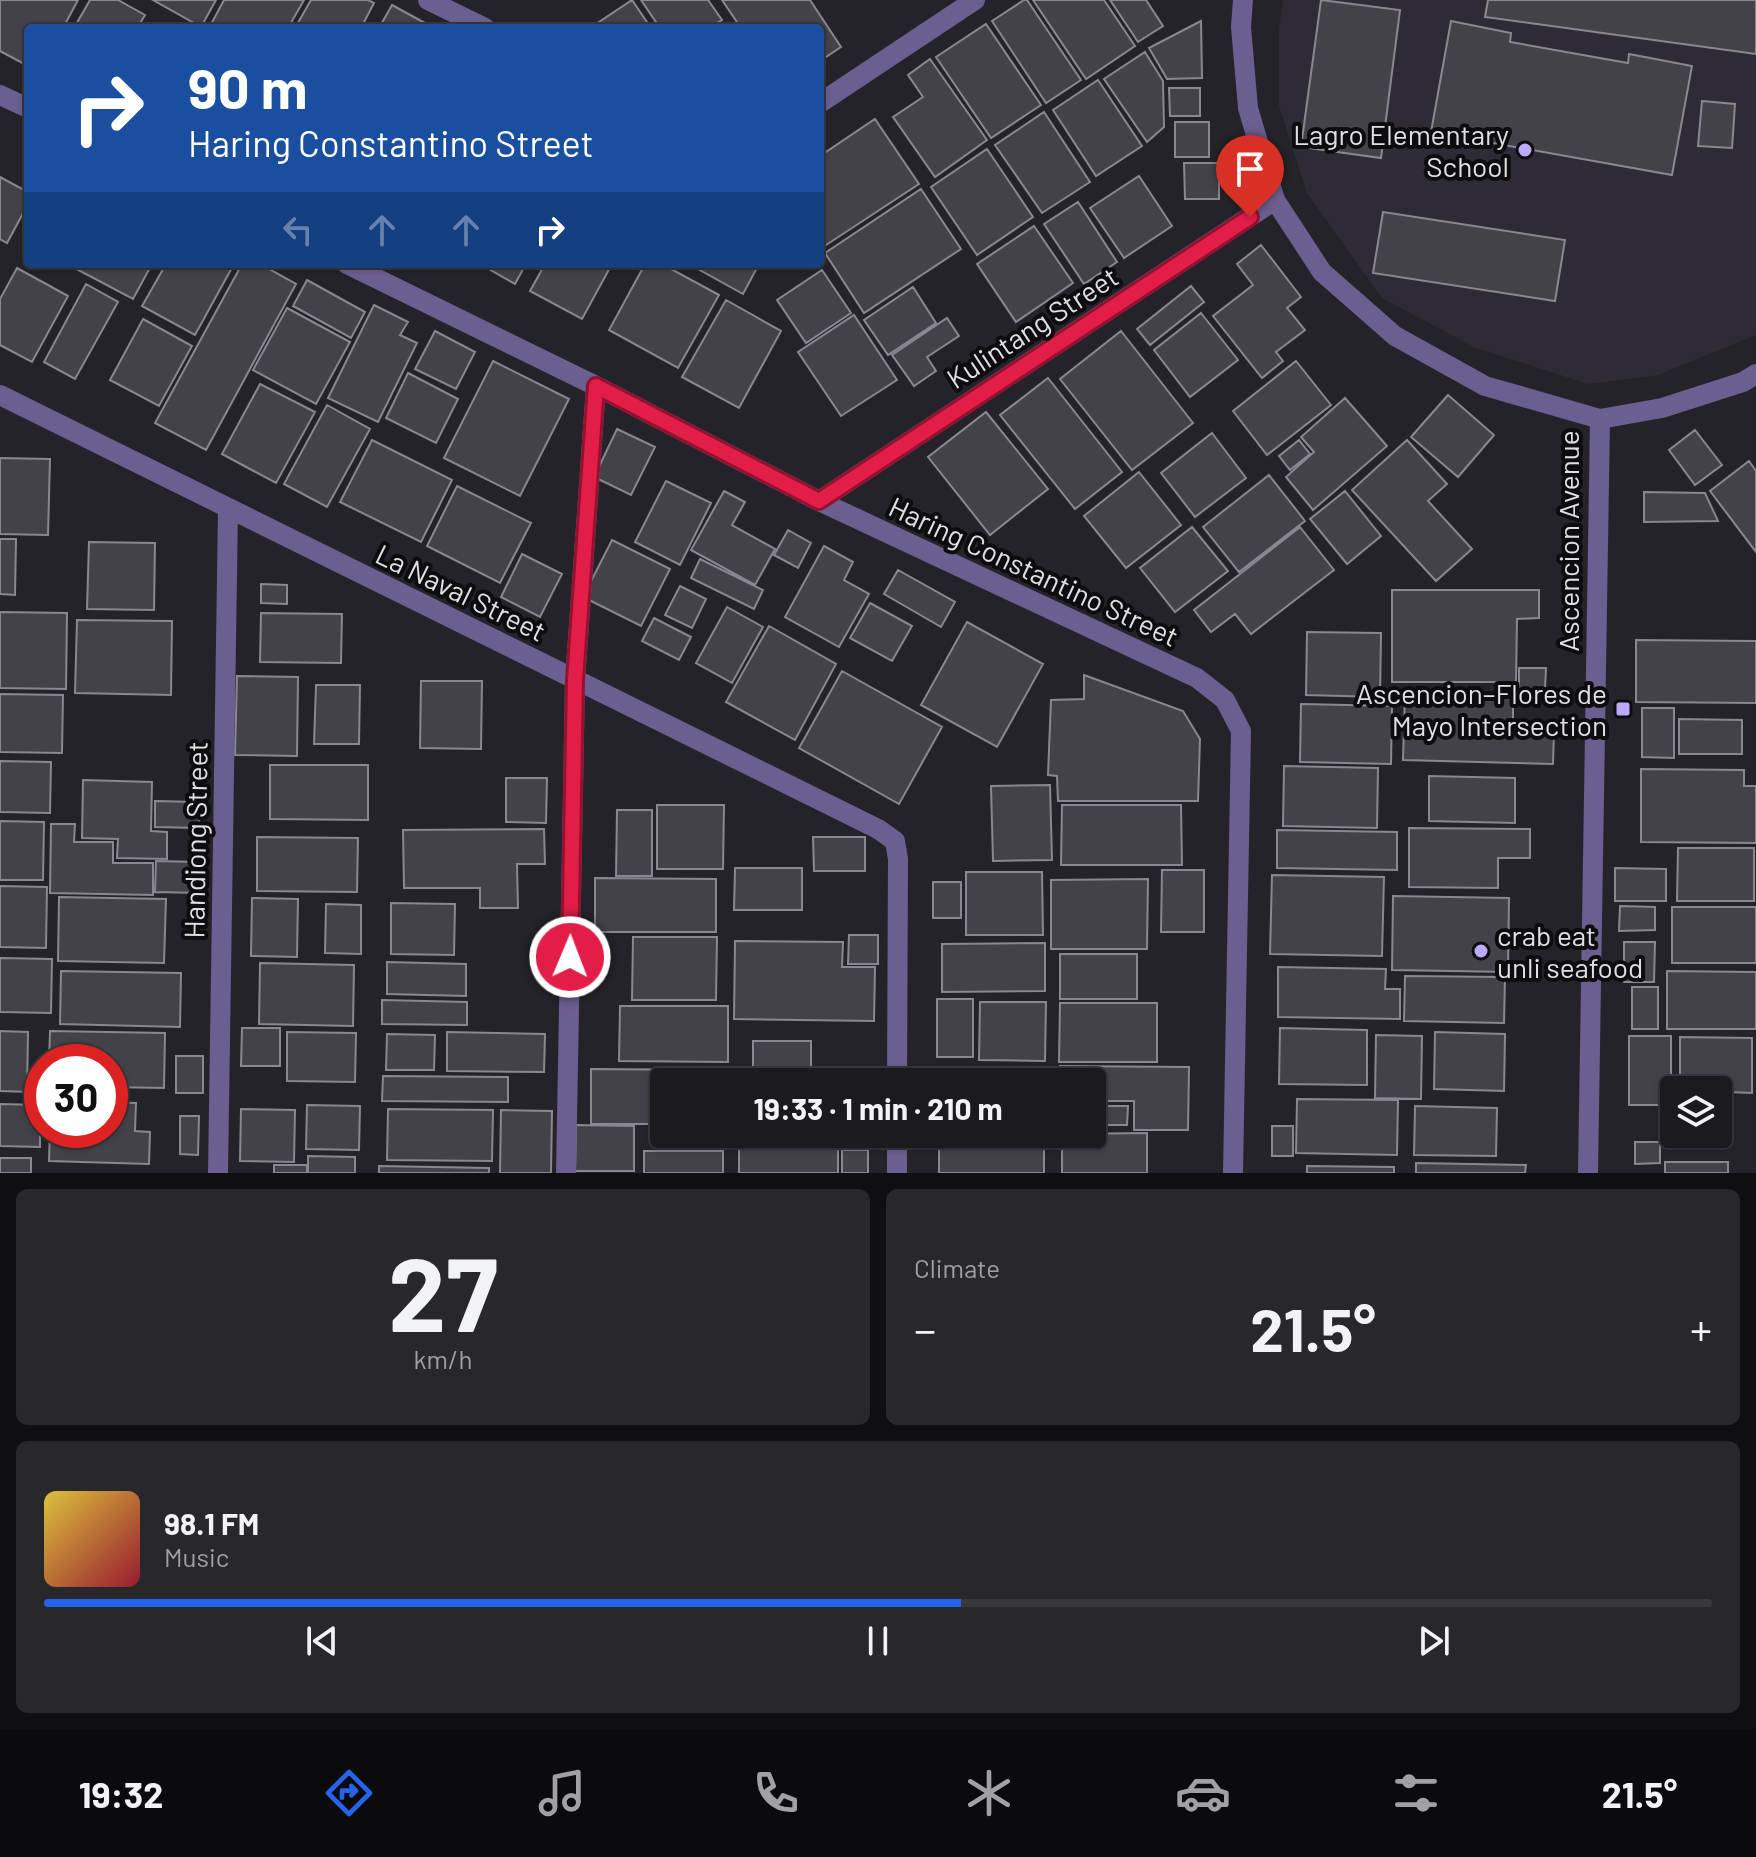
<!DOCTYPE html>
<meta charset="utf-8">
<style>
:root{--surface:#1b1a1f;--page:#28272c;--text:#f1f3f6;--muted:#a0a1a4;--line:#39383d;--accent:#2563eb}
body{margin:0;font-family:Barlow,sans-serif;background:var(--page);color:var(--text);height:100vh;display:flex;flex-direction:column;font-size:30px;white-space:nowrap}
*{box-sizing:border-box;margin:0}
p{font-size:26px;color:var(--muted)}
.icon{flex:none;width:44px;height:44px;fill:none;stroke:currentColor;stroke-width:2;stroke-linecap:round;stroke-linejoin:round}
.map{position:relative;height:1173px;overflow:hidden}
.details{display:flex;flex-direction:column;gap:16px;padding:16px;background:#0f0e11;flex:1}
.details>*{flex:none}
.banner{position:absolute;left:24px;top:24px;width:800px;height:244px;border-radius:8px;box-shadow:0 2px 6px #0004,0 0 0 2px var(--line);background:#1a4fa0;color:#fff;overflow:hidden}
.fabs{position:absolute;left:1660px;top:1076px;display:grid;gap:16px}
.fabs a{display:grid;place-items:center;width:72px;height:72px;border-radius:8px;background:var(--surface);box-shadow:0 2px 6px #0004,0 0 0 2px var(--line);font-size:40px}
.speed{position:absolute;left:24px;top:1044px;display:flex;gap:16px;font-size:40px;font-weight:700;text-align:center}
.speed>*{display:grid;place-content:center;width:104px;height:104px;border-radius:50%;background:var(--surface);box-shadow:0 2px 6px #0004,0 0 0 2px var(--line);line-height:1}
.speed .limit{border:12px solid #d22;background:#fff;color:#111}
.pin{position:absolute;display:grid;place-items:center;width:68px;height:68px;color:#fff;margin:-82px -34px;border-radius:50% 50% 50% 0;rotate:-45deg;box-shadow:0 0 8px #0007}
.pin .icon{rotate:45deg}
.me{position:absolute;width:88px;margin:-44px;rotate:1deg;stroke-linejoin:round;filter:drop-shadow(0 0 6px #0008)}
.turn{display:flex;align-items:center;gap:28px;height:168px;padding:0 32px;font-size:36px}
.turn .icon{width:104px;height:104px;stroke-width:2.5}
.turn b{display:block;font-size:56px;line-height:68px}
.lanes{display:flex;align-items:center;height:76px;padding:0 32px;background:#0003;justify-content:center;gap:40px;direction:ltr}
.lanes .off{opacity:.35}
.big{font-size:60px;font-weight:700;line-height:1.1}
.details .card{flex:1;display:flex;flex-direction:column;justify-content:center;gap:12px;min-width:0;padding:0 28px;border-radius:12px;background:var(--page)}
.details .dial{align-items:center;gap:0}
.dial b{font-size:104px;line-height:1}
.song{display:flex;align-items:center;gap:24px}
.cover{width:96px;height:96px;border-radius:12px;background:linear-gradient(135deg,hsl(50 70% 55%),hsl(350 70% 35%))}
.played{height:8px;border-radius:4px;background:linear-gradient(90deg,var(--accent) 55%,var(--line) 55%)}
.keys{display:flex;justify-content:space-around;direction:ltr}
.heat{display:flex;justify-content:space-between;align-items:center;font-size:44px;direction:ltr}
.details .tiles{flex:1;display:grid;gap:16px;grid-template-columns:1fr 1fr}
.card:last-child{grid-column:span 2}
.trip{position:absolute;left:650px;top:1068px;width:456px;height:80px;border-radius:8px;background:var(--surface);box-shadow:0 2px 6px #0004,0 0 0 2px var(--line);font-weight:700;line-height:80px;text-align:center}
.menu{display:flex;height:128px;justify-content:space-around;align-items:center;background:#0b0a0c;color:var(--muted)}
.menu .icon{width:56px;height:56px}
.menu .selected{color:var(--accent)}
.menu b{font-size:36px;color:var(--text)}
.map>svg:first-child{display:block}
.built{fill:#2e2b37}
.building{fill:#434249;stroke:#89878f;stroke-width:2}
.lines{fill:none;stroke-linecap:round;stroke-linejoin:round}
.minor{stroke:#6b5e90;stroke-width:20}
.route-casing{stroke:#92132f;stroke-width:20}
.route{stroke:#e11d48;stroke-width:14}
.poi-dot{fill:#bcaaf6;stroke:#0d0d0f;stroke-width:3}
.labels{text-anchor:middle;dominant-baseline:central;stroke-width:8;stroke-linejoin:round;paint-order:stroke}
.poi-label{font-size:28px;fill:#e0dfe4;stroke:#0d0d0f;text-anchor:end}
.street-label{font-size:28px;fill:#e0dfe4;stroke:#0d0d0f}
</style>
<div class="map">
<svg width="1756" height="1173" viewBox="0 0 1756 1173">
<rect width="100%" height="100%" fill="#242329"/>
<!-- built -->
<path class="built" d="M1283,0H1756V335L1658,375L1588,384L1474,347L1382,298L1307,193L1279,106V29Z"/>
<!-- building -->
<path class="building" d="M0,0H78L63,28H28V66L0,51Z
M90,0H118L145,15L137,28H74Z
M153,0H216L201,27Z
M224,0H304L288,28H209Z
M311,0H368L374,3L361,28H295Z
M632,0L651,28H590Z
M641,0H708L722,20L709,28H660Z
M722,0H810L841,47L820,61V28H741Z
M1024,0H1027L1081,80L1046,103L992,21Z
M1033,0H1104L1135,46L1086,79Z
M1110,0H1146L1163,26L1138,42Z
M1321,0L1400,10L1381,158L1301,147Z
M1488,0H1756V54L1485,17Z
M392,5L434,28H379Z
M1201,21L1202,78L1167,79L1149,48Z
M1451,21L1511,33L1510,42L1628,63L1629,54L1692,66L1672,175L1431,132Z
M986,24L1041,105L991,138L936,57Z
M1145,52L1163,81L1164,127L1147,142L1104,79Z
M930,59L987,140L935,177L893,117L923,97L908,75Z
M1098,80L1142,146L1096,176L1053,110Z
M1169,88H1200V116H1170Z
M1702,101L1735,104L1732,148L1698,146Z
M1044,112L1090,182L1042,213L995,145Z
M875,119L919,184L820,249V156Z
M1175,122H1209V157H1175Z
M987,149L1033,217L977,255L931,187Z
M1184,163H1219V199H1185Z
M1139,176L1172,226L1124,258L1090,208Z
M0,177L28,192V204L7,243L0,239Z
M921,189L961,249L864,313L825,253Z
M1078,202L1117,262L1084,284L1044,224Z
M1383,212L1565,240L1555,301L1373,273Z
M1034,226L1073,283L1016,322L977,264Z
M1261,245L1301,297L1287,308L1305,330L1276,352L1283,361L1262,378L1213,316L1253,285L1237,264Z
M67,264H152L133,299Z
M166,264H234L195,335L142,306Z
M242,264H260L296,284L206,450L155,423Z
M480,264H526L515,284Z
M545,264H612L582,319L530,291Z
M645,264H662L719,295L678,368L609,330Z
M689,264H759L743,294Z
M17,268L68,296L32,362L0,345V299Z
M822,270L851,313L806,343L777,300Z
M307,280L365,312L351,338L293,306Z
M86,284L118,302L75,379L44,362Z
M1191,286L1204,302L1150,345L1137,329Z
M913,287L936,323L888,355L864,320Z
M726,300L781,331L739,408L682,377Z
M374,305L408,322L400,335L417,343L378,422L328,398Z
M287,308L350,342L316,404L253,370Z
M1201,313L1238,360L1190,397L1154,350Z
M854,315L897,380L841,416L798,352Z
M947,318L959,336L927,357L936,371L914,386L892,355Z
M143,319L192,346L159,406L110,380Z
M435,331L475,352L456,389L415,369Z
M1121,331L1193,423L1132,470L1060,379Z
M493,361L569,399L520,496L444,458Z
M1296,361L1331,405L1267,455L1233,411Z
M408,373L458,399L436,443L386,418Z
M1048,378L1122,472L1075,509L1000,415Z
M260,384L315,412L276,483L222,454Z
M1448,395L1494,435L1458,477L1411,437Z
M1345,398L1387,446L1313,510L1286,477L1314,452L1301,437Z
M327,405L370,429L327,507L284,484Z
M986,412L1048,489L990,535L928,457Z
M617,429L655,447L631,495L594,477Z
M1695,430L1722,465L1695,485L1669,450Z
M1212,433L1246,478L1195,517L1161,473Z
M372,440L452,480L421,542L340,502Z
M1299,440L1310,454L1290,470L1279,456Z
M1407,440L1447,484L1428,501L1472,549L1436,581L1352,490Z
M0,458L50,459L48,535L0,534Z
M1749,461L1756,471V552L1710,491Z
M1139,472L1181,525L1126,568L1084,516Z
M1269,475L1305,521L1239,572L1203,527Z
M666,481L711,503L680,565L635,542Z
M457,486L531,523L500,583L427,546Z
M724,491L745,502L732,525L775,549L755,585L691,550Z
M1345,491L1381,536L1347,564L1310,519Z
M1644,492L1705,493L1718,521L1644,522Z
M1192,527L1228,571L1175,612L1140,568Z
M1300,527L1334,570L1251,634L1235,614L1211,632L1194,610Z
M788,530L811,543L798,568L774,555Z
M0,539H16L15,595L0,594Z
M612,540L670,569L641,626L583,597Z
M89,542L155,543L154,610L87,609Z
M824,546L853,562L844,580L869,594L839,647L785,617Z
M522,554L562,574L540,617L501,597Z
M700,559L763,590L754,609L691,578Z
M898,570L955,602L941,627L884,594Z
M261,584L287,585V604L261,603Z
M680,586L706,599L692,628L665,615Z
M1392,590H1539V618L1517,619L1516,682H1392Z
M870,603L912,626L892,661L850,638Z
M727,607L763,627L732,683L696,663Z
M0,612L67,613L66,689L0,688Z
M261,613L342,614L341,663L260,662Z
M654,618L691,637L679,660L642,641Z
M77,620L172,621L171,695L75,693Z
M967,622L1043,664L997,747L921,705Z
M769,626L836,664L795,740L726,702Z
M1307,632L1381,633L1380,697L1306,695Z
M1636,640L1756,641V703L1636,702Z
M1519,668H1546L1545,689L1519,688Z
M842,671L942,727L899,804L799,748Z
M1084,675L1183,711L1200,739L1198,801H1058L1057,776L1048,775L1051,700L1084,699Z
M237,676L298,677L297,756L235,755Z
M421,681H482L481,749L420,748Z
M316,685H360L359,744H314Z
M1405,691L1513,694V730L1554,732L1553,764L1403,760Z
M0,694L63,695L62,753L0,752Z
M1301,704L1392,706L1391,764L1300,762Z
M1642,708H1674V758L1642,757Z
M1679,719L1742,720V754H1679Z
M0,761L51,762L50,813L0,812Z
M270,765H368V820L270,819Z
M1284,766L1378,768L1377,828L1283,826Z
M1641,769L1744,770V786H1756V843L1641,842Z
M1429,776L1515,778V823L1429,821Z
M506,778H547L546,823L506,822Z
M83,780L152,782L151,831L167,832V859L117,858L118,839L82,838Z
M1050,785L1052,860L993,861L991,786Z
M155,801L200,802L199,828L155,827Z
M657,805H724L723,869H657Z
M1062,805H1181L1182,865H1061Z
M617,810H652V876H616Z
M0,821L44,822L43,880H0Z
M51,824H75L74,842H113V863H153V895L50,893Z
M1409,828L1530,829V858H1498V888L1409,887Z
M544,829L545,864H517L518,908H480V888H404L403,830Z
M1277,830L1397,832V870L1277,868Z
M257,837L358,838L357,892L257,891Z
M813,837H865V871H814Z
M1678,848H1754V901H1677Z
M156,861L201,862L200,893L155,892Z
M735,868H802V910H734Z
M1615,868L1666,869V901H1615Z
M1162,870H1204V932H1161Z
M966,872H1042L1043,935H966Z
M1272,875L1384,877L1382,956L1270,954Z
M595,878L716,879V932H595Z
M1148,879L1147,949H1051V880Z
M933,882H961V918H933Z
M0,886L47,887L46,948L0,947Z
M1393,896L1509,898L1508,972L1392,970Z
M59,897L166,899L164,963L58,961Z
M252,898L298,899L297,957L251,956Z
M391,903L455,904L454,955L391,954Z
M326,904L361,905V954L325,953Z
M1620,906L1655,907V930L1619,931Z
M1672,907H1756V963H1672Z
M849,935H878V964H848Z
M633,937H717L716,1000H632Z
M735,941L843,942L842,967H875L874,1021L734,1019Z
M1624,942H1655L1654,982H1624Z
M1045,943V991L942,992V944Z
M1060,954H1137V999H1060Z
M0,958L52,959L51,1013L0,1012Z
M387,962L466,964V996L387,994Z
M260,963L354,965L353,1026L259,1024Z
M1278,967L1386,969L1385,989H1400V1019L1278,1017Z
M61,971L181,973L180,1027L60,1024Z
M1667,971L1756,972V1029H1667Z
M1405,976L1505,977L1504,1023L1404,1021Z
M1632,987H1658V1029H1632Z
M937,999H973V1057H937Z
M382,1000L467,1002V1025L382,1024Z
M980,1002H1046L1045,1061L979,1060Z
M1060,1003H1157V1062H1059Z
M620,1006H728V1062L619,1061Z
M242,1028H280V1066H241Z
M1280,1028L1367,1030V1085L1279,1084Z
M0,1031L28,1032L27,1092L0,1091Z
M50,1031L165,1033L164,1088L110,1087V1062H49Z
M287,1032L356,1033L355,1082L287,1081Z
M447,1032L545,1034L544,1072L447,1071Z
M1435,1032L1505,1034L1504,1091L1434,1089Z
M387,1034L435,1035L434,1070H386Z
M1376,1035L1422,1036L1421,1099L1375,1098Z
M1629,1036H1671V1105H1629Z
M1680,1037L1752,1038V1093L1680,1090Z
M753,1041H811V1073L753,1072Z
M176,1056H203V1093H176Z
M1060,1066L1189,1067L1188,1130H1134V1101H1092V1082H1060Z
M591,1069L723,1070V1082H664V1124H591Z
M1041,1072V1082H939V1073Z
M383,1076L508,1077V1102L382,1101Z
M733,1078L842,1079V1082H733Z
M1297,1099L1398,1100L1397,1155L1296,1153Z
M110,1102L136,1103L135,1131L150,1132L149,1164L49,1161L50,1130H110Z
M0,1104L40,1105V1147L0,1146Z
M307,1105L360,1106L359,1150L306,1149Z
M1092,1106H1128L1127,1125H1092Z
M1415,1106L1497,1108L1496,1156L1414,1155Z
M241,1109L295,1110L294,1162L240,1161Z
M388,1109L493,1110L492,1161L387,1160Z
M501,1110L552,1111L551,1173H500Z
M180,1116H199L198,1155L180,1154Z
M576,1125L634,1126V1171H575Z
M1272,1126H1293V1156H1272Z
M1147,1133V1173H1062V1134Z
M732,1134H842V1139H732Z
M939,1134H1044V1173H939Z
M1635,1142H1660V1163L1635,1164Z
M739,1146H838V1173H739Z
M842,1150H868V1173H842Z
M644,1151H723V1173H644Z
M308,1156L355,1157V1173H308Z
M0,1158H31V1173H0Z
M1665,1162H1728V1173H1665Z
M1416,1163L1526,1165L1525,1173H1416Z
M274,1165H307V1173H274Z
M379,1166L489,1168V1173H379Z
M1307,1166L1394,1167V1173H1307Z"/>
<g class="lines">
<!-- minor -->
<path class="minor" d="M428,0L485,28
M1243,0L1241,27L1248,108L1275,200L1322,272L1395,336L1485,386L1600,419L1662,408L1743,382L1756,374
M0,95L28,108
M820,103L975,0
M347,264L596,386L819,501L1197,678L1225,700L1241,731L1233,1173
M0,395L878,829L895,841L898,859L897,1082
M819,501L1275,200
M218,1173L228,509
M566,1173L575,680L596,386
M897,1173V1134
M1588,1173L1600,419"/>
</g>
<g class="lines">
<!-- route casing -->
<g class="route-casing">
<path id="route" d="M570,957L575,680L596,386L819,501L1250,217"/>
</g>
<!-- route -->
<use href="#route" class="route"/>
</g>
<!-- markers -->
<g class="poi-dot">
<circle cx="1525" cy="150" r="8"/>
<rect x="1615" y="701" width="16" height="16" rx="4"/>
<circle cx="1481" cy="951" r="8"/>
</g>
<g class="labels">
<!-- poi labels -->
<g class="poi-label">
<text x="1509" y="134">Lagro Elementary<tspan x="1509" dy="32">School</tspan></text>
<text x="1607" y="693">Ascencion–Flores de<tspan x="1607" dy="32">Mayo Intersection</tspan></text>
<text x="1497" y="935" text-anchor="start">crab eat<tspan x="1497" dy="32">unli seafood</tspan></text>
</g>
<!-- street labels -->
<g class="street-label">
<text transform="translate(1032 327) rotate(-33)">Kulintang Street</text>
<text transform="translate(1568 541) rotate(-90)">Ascencion Avenue</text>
<text transform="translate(1034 571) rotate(25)">Haring Constantino Street</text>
<text transform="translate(461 592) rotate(26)">La Naval Street</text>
<text transform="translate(195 840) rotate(-89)">Handiong Street</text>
</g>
</g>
</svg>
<div class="fabs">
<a><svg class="icon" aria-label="layers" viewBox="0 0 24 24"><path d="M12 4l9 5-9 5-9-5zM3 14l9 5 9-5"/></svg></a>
</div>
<div class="speed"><div class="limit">30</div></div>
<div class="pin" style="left:1250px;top:217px;background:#d93025"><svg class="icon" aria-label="arrive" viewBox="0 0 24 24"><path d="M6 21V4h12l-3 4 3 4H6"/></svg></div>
<svg class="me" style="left:570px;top:957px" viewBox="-20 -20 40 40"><circle r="17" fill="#e11d48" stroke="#fff" stroke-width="3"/><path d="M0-11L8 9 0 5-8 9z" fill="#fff"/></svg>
<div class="trip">19:33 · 1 min · 210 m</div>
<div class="banner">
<div class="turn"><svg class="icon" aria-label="right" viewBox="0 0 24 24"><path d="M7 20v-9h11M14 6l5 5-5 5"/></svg><div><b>90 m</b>Haring Constantino Street</div></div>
<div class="lanes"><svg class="icon off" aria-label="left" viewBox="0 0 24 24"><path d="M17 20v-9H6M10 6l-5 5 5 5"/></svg><svg class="icon off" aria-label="ahead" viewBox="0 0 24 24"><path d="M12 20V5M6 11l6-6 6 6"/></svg><svg class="icon off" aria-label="ahead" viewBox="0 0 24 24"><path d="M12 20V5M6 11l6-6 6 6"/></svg><svg class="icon" aria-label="right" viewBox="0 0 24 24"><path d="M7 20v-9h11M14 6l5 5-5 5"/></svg></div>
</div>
</div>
<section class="details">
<div class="tiles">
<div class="card dial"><b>27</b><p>km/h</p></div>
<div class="card"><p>Climate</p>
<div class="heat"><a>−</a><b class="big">21.5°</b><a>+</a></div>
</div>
<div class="card">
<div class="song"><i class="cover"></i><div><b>98.1 FM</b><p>Music</p></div></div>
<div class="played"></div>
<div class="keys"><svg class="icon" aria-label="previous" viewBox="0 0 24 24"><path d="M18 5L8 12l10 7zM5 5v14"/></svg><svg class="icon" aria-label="pause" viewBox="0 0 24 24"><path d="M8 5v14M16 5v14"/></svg><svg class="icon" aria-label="next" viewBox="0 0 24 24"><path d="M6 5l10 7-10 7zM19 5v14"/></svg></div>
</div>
</div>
</section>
<nav class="menu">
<b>19:32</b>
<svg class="icon selected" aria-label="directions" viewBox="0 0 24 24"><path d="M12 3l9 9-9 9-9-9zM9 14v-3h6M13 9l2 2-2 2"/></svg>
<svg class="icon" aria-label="music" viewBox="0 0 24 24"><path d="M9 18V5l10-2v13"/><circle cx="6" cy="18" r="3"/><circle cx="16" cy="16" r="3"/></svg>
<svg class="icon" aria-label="phone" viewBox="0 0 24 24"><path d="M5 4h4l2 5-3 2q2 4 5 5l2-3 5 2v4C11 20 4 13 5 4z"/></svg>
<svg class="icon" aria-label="climate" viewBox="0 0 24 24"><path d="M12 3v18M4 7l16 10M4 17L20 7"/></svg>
<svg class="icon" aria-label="car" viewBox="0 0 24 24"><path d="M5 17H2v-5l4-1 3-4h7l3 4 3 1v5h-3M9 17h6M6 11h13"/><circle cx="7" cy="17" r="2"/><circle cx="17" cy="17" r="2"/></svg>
<svg class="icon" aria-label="filters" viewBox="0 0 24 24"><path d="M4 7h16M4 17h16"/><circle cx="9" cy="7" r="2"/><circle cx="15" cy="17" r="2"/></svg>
<b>21.5°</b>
</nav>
